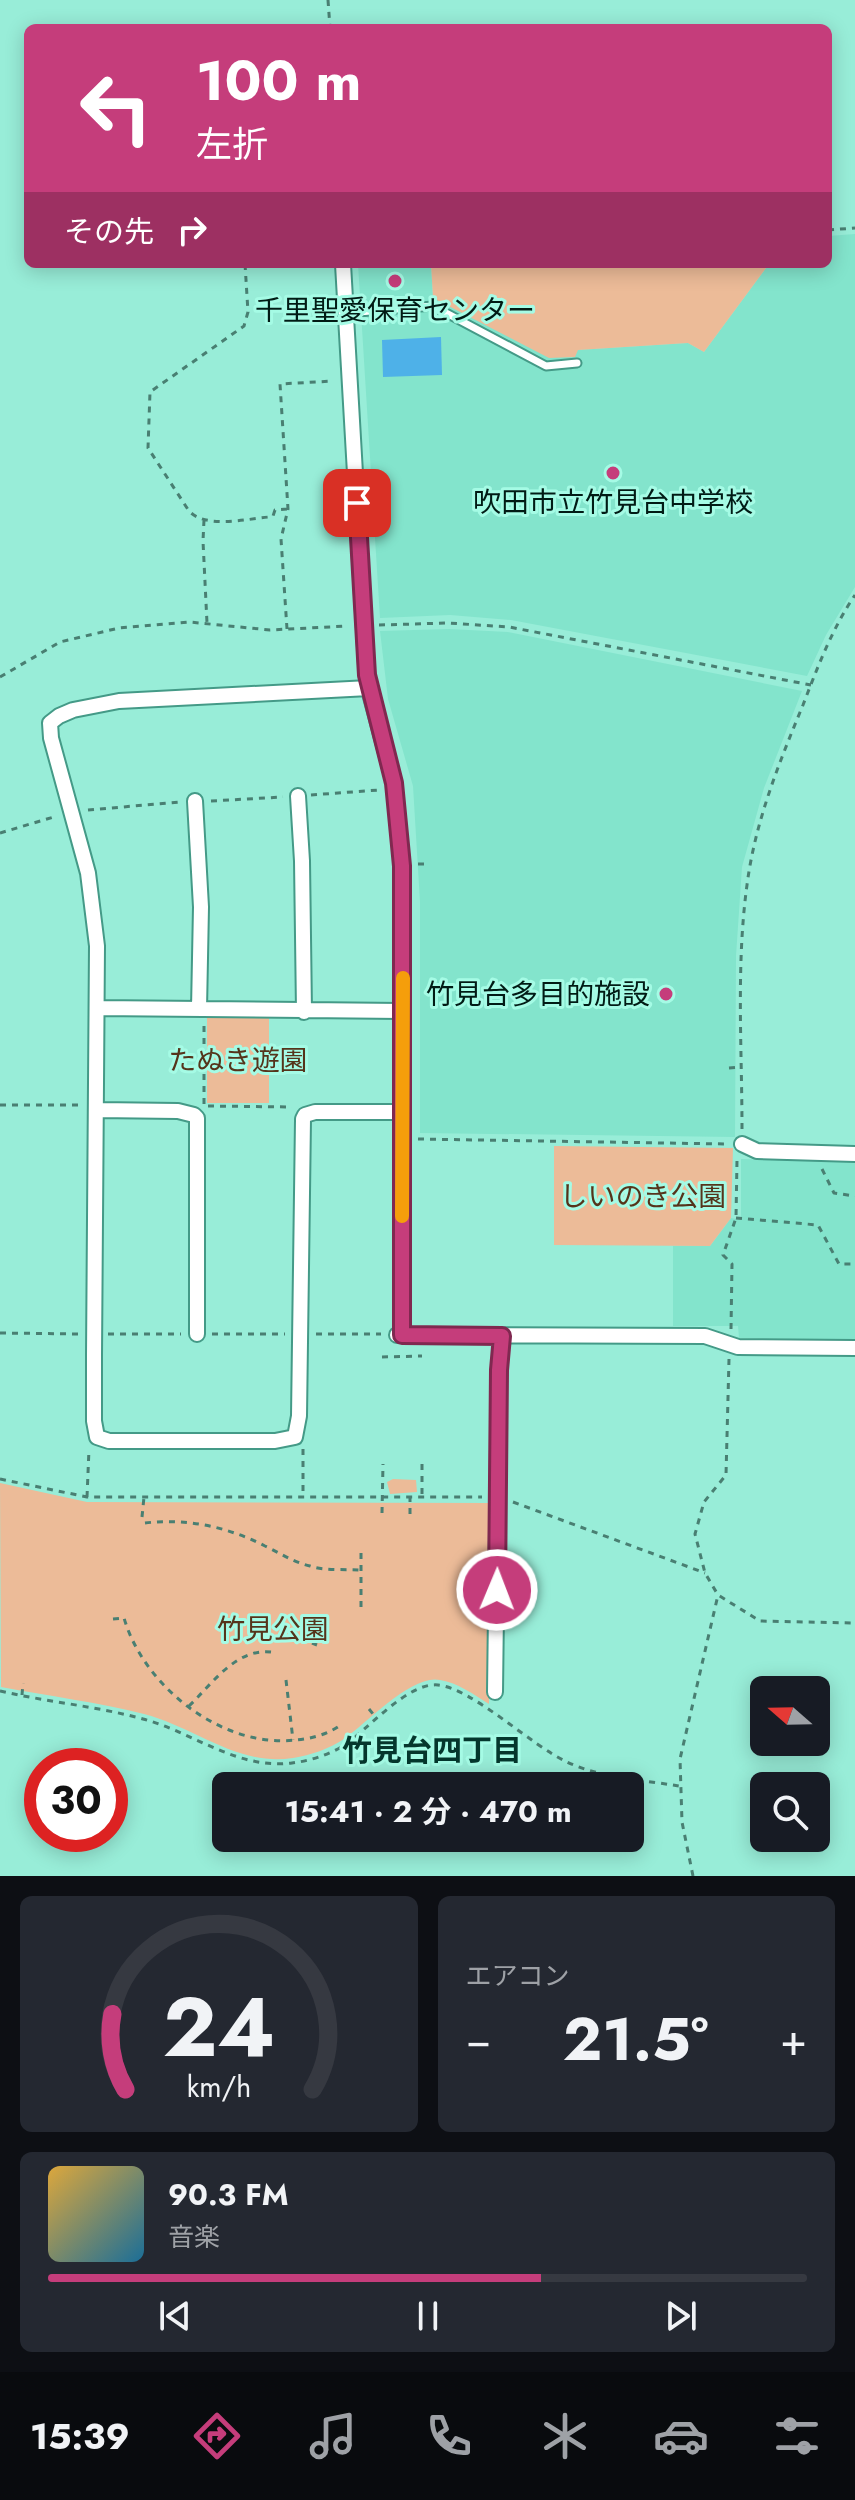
<!DOCTYPE html>
<html lang="ja">
<meta charset="utf-8">
<style>
:root{--surface:#171b24;--page:#242831;--text:#f1f3f6;--muted:#9ea1a6;--line:#363941;--accent:#c53d7b}
body{margin:0;font-family:Jost,"Noto Sans JP",sans-serif;background:var(--page);color:var(--text);height:100vh;display:flex;flex-direction:column;font-size:30px;white-space:nowrap}
*{box-sizing:border-box;margin:0}
p{font-size:26px;color:var(--muted)}
.icon{flex:none;width:44px;height:44px;fill:none;stroke:currentColor;stroke-width:2;stroke-linecap:round;stroke-linejoin:round}
.map{position:relative;height:1876px;overflow:hidden}
.details{display:flex;flex-direction:column;gap:20px;padding:20px;background:#0d0f14;flex:1}
.details>*{flex:none}
.hud{position:absolute;left:24px;top:24px;width:808px;height:244px;border-radius:12px;box-shadow:0 4px 20px #0003;background:#c53d7b;color:#fff;overflow:hidden}
.needle{width:52px;rotate:290deg}
.controls{position:absolute;left:750px;top:1676px;display:grid;gap:16px}
.controls a{display:grid;place-items:center;width:80px;height:80px;border-radius:12px;background:var(--surface);box-shadow:0 4px 20px #0003;font-size:40px}
.speed{position:absolute;left:24px;top:1748px;display:flex;gap:16px;font-size:40px;font-weight:700;text-align:center}
.speed>*{display:grid;place-content:center;width:104px;height:104px;border-radius:50%;background:var(--surface);box-shadow:0 4px 20px #0003;line-height:1}
.speed .limit{border:12px solid #d22;background:#fff;color:#111}
.pin{position:absolute;display:grid;place-items:center;width:68px;height:68px;color:#fff;margin:-34px;border-radius:16px;box-shadow:0 4px 12px #0006}
.me{position:absolute;width:88px;margin:-44px;rotate:1deg;stroke-linejoin:round;filter:drop-shadow(0 0 6px #0008)}
.turn{display:flex;align-items:center;gap:28px;height:168px;padding:0 40px;font-size:36px}
.turn .icon{width:104px;height:104px;stroke-width:2.5}
.turn b{display:block;font-size:56px;line-height:68px}
.then{display:flex;align-items:center;height:76px;padding:0 40px;background:#0003;gap:16px;font-size:30px}
.big{font-size:60px;font-weight:700;line-height:1.1}
.details .card{flex:1;display:flex;flex-direction:column;justify-content:center;gap:12px;min-width:0;padding:0 28px;border-radius:12px;background:var(--page)}
.details .dial{align-items:center;gap:0}
.dial svg{height:208px;overflow:visible;fill:none;stroke:var(--line);stroke-width:7;stroke-linecap:round;text-anchor:middle}
.dial text{fill:var(--text);stroke:none}
.song{display:flex;align-items:center;gap:24px}
.cover{width:96px;height:96px;border-radius:12px;background:linear-gradient(135deg,hsl(40 70% 55%),hsl(200 70% 35%))}
.played{height:8px;border-radius:4px;background:linear-gradient(90deg,var(--accent) 65%,var(--line) 65%)}
.keys{display:flex;justify-content:space-around;direction:ltr}
.heat{display:flex;justify-content:space-between;align-items:center;font-size:44px;direction:ltr}
.details .tiles{flex:1;display:grid;gap:20px;grid-template-columns:1fr 1fr}
.card:last-child{grid-column:span 2}
.trip{position:absolute;left:212px;top:1772px;width:432px;height:80px;border-radius:12px;background:var(--surface);box-shadow:0 4px 20px #0003;font-weight:700;line-height:80px;text-align:center}
.dock{display:flex;height:128px;justify-content:space-around;align-items:center;background:#090b0e;color:var(--muted)}
.dock .icon{width:56px;height:56px}
.dock .selected{color:var(--accent)}
.dock b{font-size:36px;color:var(--text)}
.map>svg:first-child{display:block}
.built{fill:#83e4cc}
.green{fill:#ecbb98}
.water{fill:#4eb1e8}
.lines{fill:none;stroke-linecap:round;stroke-linejoin:round}
.service-casing{stroke:#449a87;stroke-width:11}
.minor-casing{stroke:#449a87;stroke-width:18}
.path{stroke:#497f72;stroke-width:3;stroke-dasharray:6 6;stroke-linecap:butt}
.service{stroke:#fff;stroke-width:7}
.minor{stroke:#fff;stroke-width:14}
.route-casing{stroke:#802850;stroke-width:20}
.route{stroke:#c53d7b;stroke-width:14}
.slow{stroke:#f59e0b;stroke-width:14}
.poi-dot{fill:#c53d7b;stroke:#a5fbe5;stroke-width:3}
.labels{text-anchor:middle;dominant-baseline:central;stroke-width:6;stroke-linejoin:round;paint-order:stroke}
.poi-label{font-size:28px;fill:#011b15;stroke:#a5fbe5}
.park-label{font-size:28px;fill:#55341b;stroke:#a5fbe5}
.neighbourhood-label{font-size:30px;font-weight:bold;fill:#05372d;stroke:#a5fbe5}
</style>
<div class="map">
<svg width="855" height="1876" viewBox="0 0 855 1876">
<rect width="100%" height="100%" fill="#98edd8"/>
<!-- built -->
<path class="built" d="M855,234V587L826,635L807,676L511,620L450,615L380,618L358,264H431L433,298L577,350L688,343L704,352L769,264H828V236Z
M449,629L508,632L802,691L764,788L742,867L736,956L735,1137L420,1133V902L413,786L388,699L380,631Z
M741,1159L855,1161V1340L739,1338L738,1326H673V1246H710L731,1218L741,1220Z"/>
<!-- green -->
<path class="green" d="M431,264H769L704,352L688,343L578,350L575,357L549,358L433,298Z
M207,1017L269,1018V1103H207Z
M554,1146L733,1148L731,1218L710,1246L554,1245Z
M393,1479L416,1480L417,1492L390,1494L387,1482Z
M0,1483L87,1502L490,1503L489,1704C473,1694 458,1683 440,1680C412,1674 367,1723 344,1739C329,1749 311,1755 293,1758C238,1767 195,1727 144,1714C97,1702 48,1696 1,1687Z"/>
<!-- water -->
<path class="water" d="M441,337L442,375L383,377L382,340Z"/>
<g class="lines">
<!-- service casing -->
<g class="service-casing">
<path id="service" d="M346,313L433,306L546,366L577,363"/>
</g>
<!-- minor casing -->
<g class="minor-casing">
<path id="minor" d="M343,264L366,665L371,697L394,783L402,866V1335
M369,688L119,701L73,710L59,716L50,723L51,738L88,873L97,946L94,1356V1421L97,1437L109,1441H275L295,1437L299,1416L303,1119L305,1115L315,1112H402
M298,796L302,861L304,1012
M195,801L201,907L199,1009
M97,1008L402,1011
M97,1110L178,1111L194,1115L197,1118V1334
M742,1144L757,1151L855,1154
M397,1335L705,1336L738,1347L855,1348
M495,1692L499,1370L502,1336"/>
</g>
<!-- path -->
<path class="path" d="M328,0L330,28
M828,230L855,228
M245,264L248,312L244,326L150,392L148,448L189,511C206,529 246,519 269,517L273,516L275,510L288,509
M204,520L203,541L207,623
M379,625L448,623L509,627L811,685
M287,629L281,539L288,509L280,384L333,381
M0,677L60,642L119,628L189,622L270,630L348,626
M311,795L379,790
M211,801L283,797
M88,810L180,802
M0,833L57,816
M418,864H428
M729,1068L742,1067
M204,1104V1024
M0,1105H80
M208,1106L292,1107
M742,1129C742,1049 736,965 747,885C755,822 779,763 803,705C818,666 832,629 855,595
M418,1139L726,1144
M822,1169L834,1193L855,1196
M736,1218L818,1225L839,1264H855
M731,1329L732,1264L723,1255L736,1218L737,1160
M0,1333L81,1334
M108,1334H181
M212,1334H285
M316,1334H381
M382,1357L422,1356
M729,1359L726,1475L704,1502L695,1534L705,1573L718,1595L760,1621L855,1623
M303,1449V1497
M422,1464V1497
M0,1479L87,1497H482
M87,1497L89,1449
M513,1502L705,1573
M382,1513L383,1464
M410,1514V1498
M142,1517L144,1497
M145,1523C187,1518 228,1527 265,1546C280,1553 293,1562 310,1566C325,1571 344,1569 360,1570
M361,1553V1610
M113,1619L124,1618C144,1687 222,1748 295,1740C311,1739 329,1734 342,1724
M312,1643L317,1645
M286,1680L293,1740
M0,1691C47,1702 96,1706 143,1719C193,1732 237,1770 292,1763C309,1761 328,1755 343,1746C368,1730 407,1682 438,1685C472,1688 532,1746 567,1762C600,1778 643,1780 679,1786
M22,1695L23,1683
M189,1706C212,1684 236,1648 271,1652
M369,1709L377,1719
M693,1876L682,1822L680,1759L718,1595"/>
<!-- service -->
<use href="#service" class="service"/>
<!-- minor -->
<use href="#minor" class="minor"/>
</g>
<g class="lines">
<!-- route casing -->
<g class="route-casing">
<path id="route" d="M357,503L367,675L394,783L402,866V1335L502,1336L499,1370L497,1590"/>
</g>
<!-- route -->
<use href="#route" class="route"/>
<!-- slow -->
<path class="slow" d="M402,1216L403,978"/>
</g>
<!-- markers -->
<g class="poi-dot">
<circle cx="395" cy="281" r="8"/>
<circle cx="613" cy="473" r="8"/>
<circle cx="666" cy="994" r="8"/>
</g>
<g class="labels">
<!-- poi labels -->
<g class="poi-label">
<text x="395" y="310">千里聖愛保育センター</text>
<text x="613" y="502">吹田市立竹見台中学校</text>
<text x="650" y="994" text-anchor="end">竹見台多目的施設</text>
</g>
<!-- park labels -->
<g class="park-label">
<text x="238" y="1060">たぬき遊園</text>
<text x="643" y="1196">しいのき公園</text>
<text x="273" y="1629">竹見公園</text>
</g>
<!-- neighbourhood labels -->
<g class="neighbourhood-label">
<text x="432" y="1750">竹見台四丁目</text>
</g>
</g>
</svg>
<div class="controls">
<a><svg class="needle" viewBox="-14 -14 28 28"><path d="M0-13l5 13h-10z" fill="#e53935"/><path d="M0 13l5-13h-10z" fill="#9ea1a6"/></svg></a>
<a><svg class="icon" aria-label="search" viewBox="0 0 24 24"><circle cx="10" cy="10" r="6"/><path d="M15 15l6 6"/></svg></a>
</div>
<div class="speed"><div class="limit">30</div></div>
<div class="pin" style="left:357px;top:503px;background:#d93025"><svg class="icon" aria-label="arrive" viewBox="0 0 24 24"><path d="M6 21V4h12l-3 4 3 4H6"/></svg></div>
<svg class="me" style="left:497px;top:1590px" viewBox="-20 -20 40 40"><circle r="17" fill="#c53d7b" stroke="#fff" stroke-width="3"/><path d="M0-11L8 9 0 5-8 9z" fill="#fff"/></svg>
<div class="trip">15:41 · 2 分 · 470 m</div>
<div class="hud">
<div class="turn"><svg class="icon" aria-label="left" viewBox="0 0 24 24"><path d="M17 20v-9H6M10 6l-5 5 5 5"/></svg><div><b>100 m</b>左折</div></div>
<div class="then">その先<svg class="icon" aria-label="right" viewBox="0 0 24 24"><path d="M7 20v-9h11M14 6l5 5-5 5"/></svg></div>
</div>
</div>
<section class="details">
<div class="tiles">
<div class="card dial"><svg viewBox="0 0 100 80">
<path d="M14 69A42 42 0 1 1 86 69"/>
<path d="M14 69A42 42 0 0 1 9 40" stroke="#c53d7b"/>
<text x="50" y="56" font-size="32" font-weight="700">24</text>
<text x="50" y="72" font-size="11">km/h</text>
</svg></div>
<div class="card"><p>エアコン</p>
<div class="heat"><a>−</a><b class="big">21.5°</b><a>+</a></div>
</div>
<div class="card">
<div class="song"><i class="cover"></i><div><b>90.3 FM</b><p>音楽</p></div></div>
<div class="played"></div>
<div class="keys"><svg class="icon" aria-label="previous" viewBox="0 0 24 24"><path d="M18 5L8 12l10 7zM5 5v14"/></svg><svg class="icon" aria-label="pause" viewBox="0 0 24 24"><path d="M8 5v14M16 5v14"/></svg><svg class="icon" aria-label="next" viewBox="0 0 24 24"><path d="M6 5l10 7-10 7zM19 5v14"/></svg></div>
</div>
</div>
</section>
<nav class="dock">
<b>15:39</b>
<svg class="icon selected" aria-label="directions" viewBox="0 0 24 24"><path d="M12 3l9 9-9 9-9-9zM9 14v-3h6M13 9l2 2-2 2"/></svg>
<svg class="icon" aria-label="music" viewBox="0 0 24 24"><path d="M9 18V5l10-2v13"/><circle cx="6" cy="18" r="3"/><circle cx="16" cy="16" r="3"/></svg>
<svg class="icon" aria-label="phone" viewBox="0 0 24 24"><path d="M5 4h4l2 5-3 2q2 4 5 5l2-3 5 2v4C11 20 4 13 5 4z"/></svg>
<svg class="icon" aria-label="climate" viewBox="0 0 24 24"><path d="M12 3v18M4 7l16 10M4 17L20 7"/></svg>
<svg class="icon" aria-label="car" viewBox="0 0 24 24"><path d="M5 17H2v-5l4-1 3-4h7l3 4 3 1v5h-3M9 17h6M6 11h13"/><circle cx="7" cy="17" r="2"/><circle cx="17" cy="17" r="2"/></svg>
<svg class="icon" aria-label="filters" viewBox="0 0 24 24"><path d="M4 7h16M4 17h16"/><circle cx="9" cy="7" r="2"/><circle cx="15" cy="17" r="2"/></svg>
</nav>
